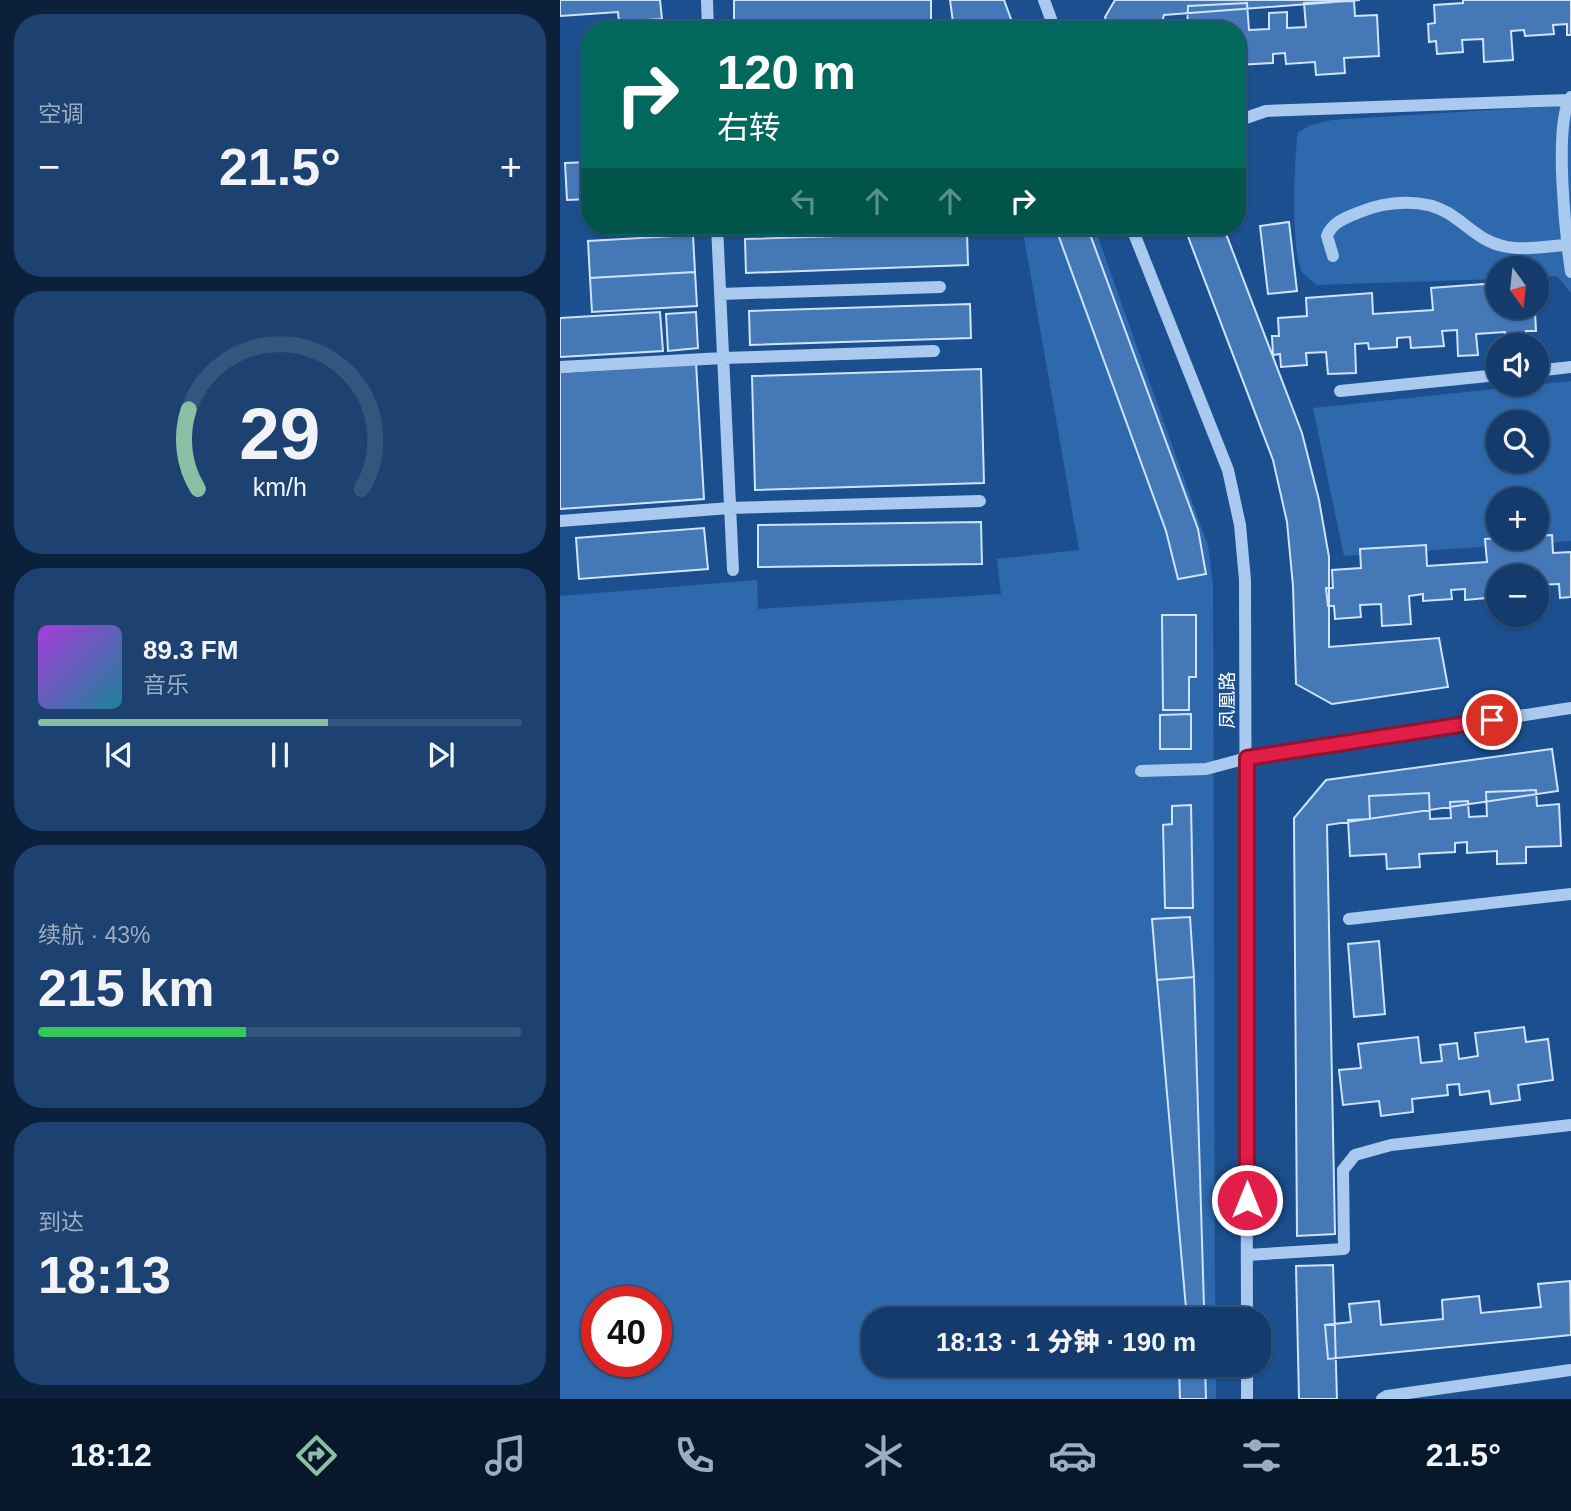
<!DOCTYPE html>
<html lang="zh">
<meta charset="utf-8">
<style>
:root{--surface:#143b6b;--page:#1d4271;--text:#f1f3f6;--muted:#9dadc1;--line:#33557e;--accent:#8abfa5}
body{margin:0;font-family:Arial,"Noto Sans SC",sans-serif;background:var(--page);color:var(--text);height:100vh;display:flex;flex-direction:column;font-size:26px;white-space:nowrap}
*{box-sizing:border-box;margin:0}
p{font-size:23px;color:var(--muted)}
.icon{flex:none;width:38px;height:38px;fill:none;stroke:currentColor;stroke-width:2;stroke-linecap:round;stroke-linejoin:round}
.map{position:relative;flex:1;overflow:hidden}
.side{display:flex;flex-direction:column;gap:14px;padding:14px;background:#0b203b;width:560px}
.side>*{flex:none}
.banner{position:absolute;left:21px;top:21px;width:665px;height:214px;border-radius:28px;box-shadow:0 2px 5px #0004,0 0 0 2px var(--line);background:#00695c;color:#fff;overflow:hidden}
.needle{width:46px;rotate:165deg}
.buttons{position:absolute;left:926px;top:256px;display:grid;gap:14px}
.buttons a{display:grid;place-items:center;width:63px;height:63px;border-radius:50%;background:var(--surface);box-shadow:0 2px 5px #0004,0 0 0 2px var(--line);font-size:35px}
.speed{position:absolute;left:21px;top:1286px;display:flex;gap:14px;font-size:35px;font-weight:700;text-align:center}
.speed>*{display:grid;place-content:center;width:91px;height:91px;border-radius:50%;background:var(--surface);box-shadow:0 2px 5px #0004,0 0 0 2px var(--line);line-height:1}
.speed .limit{border:10px solid #d22;background:#fff;color:#111}
.pin{position:absolute;display:grid;place-items:center;width:60px;height:60px;color:#fff;margin:-30px;border:4px solid #fff;border-radius:50%;box-shadow:0 2px 7px #0007}
.me{position:absolute;width:77px;margin:-38px;rotate:0deg;stroke-linejoin:round;filter:drop-shadow(0 0 5px #0008)}
.turn{display:flex;align-items:center;gap:24px;height:147px;padding:0 21px;font-size:32px}
.turn .icon{width:91px;height:91px;stroke-width:2.5}
.turn b{display:block;font-size:49px;line-height:60px}
.lanes{display:flex;align-items:center;height:66px;padding:0 21px;background:#0003;justify-content:center;gap:35px;direction:ltr}
.lanes .off{opacity:.35}
.big{font-size:52px;font-weight:800;line-height:1.1}
.side .widget{flex:1;display:flex;flex-direction:column;justify-content:center;gap:10px;min-width:0;padding:0 24px;border-radius:28px;background:var(--page)}
.side .dial{align-items:center;gap:0}
.dial svg{height:182px;overflow:visible;fill:none;stroke:var(--line);stroke-width:7;stroke-linecap:round;text-anchor:middle}
.dial text{fill:var(--text);stroke:none}
.song{display:flex;align-items:center;gap:21px}
.cover{width:84px;height:84px;border-radius:10px;background:linear-gradient(135deg,hsl(280 70% 55%),hsl(190 70% 35%))}
.played{height:7px;border-radius:4px;background:linear-gradient(90deg,var(--accent) 60%,var(--line) 60%)}
.keys{display:flex;justify-content:space-around;direction:ltr}
.heat{display:flex;justify-content:space-between;align-items:center;font-size:38px;direction:ltr}
.charge{height:10px;border-radius:5px;background:linear-gradient(90deg,#34c759 43%,var(--line) 0)}
.trip{position:absolute;left:301px;top:1307px;width:410px;height:70px;border-radius:28px;background:var(--surface);box-shadow:0 2px 5px #0004,0 0 0 2px var(--line);font-weight:800;line-height:70px;text-align:center}
.dock{display:flex;height:112px;justify-content:space-around;align-items:center;background:#08182b;color:var(--muted)}
.dock .icon{width:49px;height:49px}
.dock .active{color:var(--accent)}
.dock b{font-size:32px;color:var(--text)}
main{display:flex;flex:1;min-height:0}
.map>svg:first-child{display:block}
.green{fill:#2e69ad;fill-rule:evenodd}
.building{fill:#4478b7;stroke:#cfe3fa;stroke-width:2}
.lines{fill:none;stroke-linecap:round;stroke-linejoin:round}
.minor{stroke:#a9c9ee;stroke-width:12}
.route-casing{stroke:#92132f;stroke-width:18}
.route{stroke:#e11d48;stroke-width:12}
.labels{text-anchor:middle;dominant-baseline:central;stroke-width:7;stroke-linejoin:round;paint-order:stroke}
.street-label{font-size:19px;fill:#fff;stroke:#1b4f8f}
</style>
<main>
<section class="side">
<div class="widget"><p>空调</p>
<div class="heat"><a>−</a><b class="big">21.5°</b><a>+</a></div>
</div>
<div class="widget dial"><svg viewBox="0 0 100 80">
<path d="M14 69A42 42 0 1 1 86 69"/>
<path d="M14 69A42 42 0 0 1 10 34" stroke="#8abfa5"/>
<text x="50" y="56" font-size="32" font-weight="700">29</text>
<text x="50" y="72" font-size="11">km/h</text>
</svg></div>
<div class="widget">
<div class="song"><i class="cover"></i><div><b>89.3 FM</b><p>音乐</p></div></div>
<div class="played"></div>
<div class="keys"><svg class="icon" aria-label="previous" viewBox="0 0 24 24"><path d="M18 5L8 12l10 7zM5 5v14"/></svg><svg class="icon" aria-label="pause" viewBox="0 0 24 24"><path d="M8 5v14M16 5v14"/></svg><svg class="icon" aria-label="next" viewBox="0 0 24 24"><path d="M6 5l10 7-10 7zM19 5v14"/></svg></div>
</div>
<div class="widget"><p>续航 · 43%</p><b class="big">215 km</b><div class="charge"></div></div>
<div class="widget"><p>到达</p><b class="big">18:13</b></div>
</section>
<div class="map">
<svg width="1011" height="1399" viewBox="0 0 1011 1399">
<rect width="100%" height="100%" fill="#1b4f8f"/>
<!-- green -->
<path class="green" d="M1011,105V293L997,276L977,277L976,268H938V279L757,285C752,281 744,275 741,270C731,247 734,159 738,132L751,125L772,120Z
M462,226H534L648,546L653,584L655,1319L313,1320V1365H656V1399H0V596L197,580L198,609L441,594L437,559L519,550ZM37,1302H96V1362H37Z
M1011,381V541L784,556L753,408ZM938,422H976V460H938ZM938,499H976V537H938Z"/>
<!-- building -->
<path class="building" d="M0,0H100L102,19L59,22L58,12L0,16Z
M174,0H371V30H174Z
M390,0H444L455,30H394Z
M555,0H800L604,15L600,30H550L545,17Z
M903,0H1011V35H1007V24L993,25L994,34L965,36L964,30L951,31L953,60L924,62L923,39L902,40L903,52L877,54L876,41L869,42L868,24L875,23L874,5L903,3Z
M794,1L795,16L817,15L819,56L784,58L785,73L756,75L755,62L726,64L725,53L713,54V63L677,65V78V30H627L628,6L687,3L689,30L709,29V13L727,12V28L746,27L744,3Z
M30,162V199L7,200L5,163Z
M729,222L737,291L708,294L700,226Z
M376,226H406L407,232L376,233Z
M495,226H527L638,529L646,574L618,579L606,531Z
M624,226H663L742,433L759,500L769,557V647L879,638L888,687L772,704L736,684L733,586L727,522L713,460Z
M407,232L408,265L186,273L185,239Z
M133,235L135,272L30,278L28,241Z
M135,272L137,306L32,312L30,278Z
M937,283L938,306H967V313L975,312L976,331H966L967,345H946L945,332L916,334L918,355L898,356L897,330L882,331L884,346L851,348L850,337L837,338V347L809,349L808,343L795,344L796,373L768,374L766,352L746,353L747,365L721,367L720,354L713,355L712,336H719L718,318L747,316L746,298L812,293L813,314L873,310L871,288Z
M410,304L411,338L190,345L189,311Z
M100,312L103,351L0,357V318Z
M136,312L138,348L108,351L106,314Z
M136,363L144,499L0,509V372Z
M421,369L424,483L195,490L192,376Z
M421,522L422,564L198,567V525Z
M144,528L148,569L19,579L16,538Z
M992,535L993,553L1011,552V597L1000,598L999,584L976,585V576H938V597L905,600V589L891,590L892,599L863,601V594L849,596L851,624L822,626L821,604L800,605L801,617L775,619L774,606H768L766,588H773L772,570L801,568L800,549L866,545L867,566L927,562L925,539Z
M602,615H636V677H629V710H603Z
M631,714V749H600V715Z
M992,749L998,791L767,825L775,1234L737,1236L734,818L766,780Z
M976,790L977,806L999,804L1001,846L966,847V863L937,864V851L907,853V842L895,843V852L859,854L860,867L827,869L826,854L790,856L788,820L810,819L809,796L869,793L870,819L891,818L890,802L908,801L909,817L927,816L926,792Z
M631,805L633,908H605L603,825L612,824V806Z
M630,917L634,977L597,980L592,919Z
M819,941L825,1014L794,1017L788,944Z
M634,977L644,1307L626,1308L597,980Z
M964,1027L966,1042L988,1039L993,1080L958,1085L960,1100L931,1104L929,1091L900,1095L899,1084L887,1085L888,1095L852,1099L853,1112L821,1116L819,1101L783,1105L779,1070L801,1068L798,1044L858,1037L861,1063L882,1061L880,1045L897,1043L899,1059L918,1056L915,1033Z
M773,1265L777,1399H739L736,1266Z
M1010,1281L1011,1335L768,1359L765,1325L791,1322L789,1304L819,1301L821,1325L883,1319L882,1300L919,1296L921,1313L981,1307L978,1284Z
M619,1365H645L646,1399H620Z"/>
<g class="lines">
<!-- minor -->
<path class="minor" d="M147,0L148,30
M484,0L495,30
M1011,97C993,123 1006,238 1011,272
M677,121L706,111L1008,100
M157,226L173,570
M571,226L668,470L680,525L685,580L687,1320
M773,256L767,236C772,222 787,217 800,212C826,201 863,198 888,213C908,225 920,241 943,246C963,251 986,246 1007,245
M160,294L380,287
M0,367L163,358L374,351
M976,371L1011,367
M780,391L938,375
M0,521L170,508L420,501
M581,771L646,769L687,758L1011,708
M789,919L1011,894
M687,1255L784,1249L783,1170L795,1155L831,1145L1011,1125
M687,1365V1399
M822,1399L827,1396L1011,1370"/>
</g>
<g class="lines">
<!-- route casing -->
<g class="route-casing">
<path id="route" d="M687,1200V758L932,720"/>
</g>
<!-- route -->
<use href="#route" class="route"/>
</g>
<g class="labels">
<!-- street labels -->
<g class="street-label">
<text transform="translate(667 700) rotate(-90)">凤凰路</text>
</g>
</g>
</svg>
<div class="buttons">
<a><svg class="needle" viewBox="-14 -14 28 28"><path d="M0-13l5 13h-10z" fill="#e53935"/><path d="M0 13l5-13h-10z" fill="#9dadc1"/></svg></a>
<a><svg class="icon" aria-label="sound" viewBox="0 0 24 24"><path d="M4 9h4l5-4v14l-5-4H4zM17 9q2 3 0 6"/></svg></a>
<a><svg class="icon" aria-label="search" viewBox="0 0 24 24"><circle cx="10" cy="10" r="6"/><path d="M15 15l6 6"/></svg></a>
<a>+</a>
<a>−</a>
</div>
<div class="speed"><div class="limit">40</div></div>
<div class="pin" style="left:932px;top:720px;background:#d93025"><svg class="icon" aria-label="arrive" viewBox="0 0 24 24"><path d="M6 21V4h12l-3 4 3 4H6"/></svg></div>
<svg class="me" style="left:687px;top:1200px" viewBox="-20 -20 40 40"><circle r="17" fill="#e11d48" stroke="#fff" stroke-width="3"/><path d="M0-11L8 9 0 5-8 9z" fill="#fff"/></svg>
<div class="trip">18:13 · 1 分钟 · 190 m</div>
<div class="banner">
<div class="turn"><svg class="icon" aria-label="right" viewBox="0 0 24 24"><path d="M7 20v-9h11M14 6l5 5-5 5"/></svg><div><b>120 m</b>右转</div></div>
<div class="lanes"><svg class="icon off" aria-label="left" viewBox="0 0 24 24"><path d="M17 20v-9H6M10 6l-5 5 5 5"/></svg><svg class="icon off" aria-label="ahead" viewBox="0 0 24 24"><path d="M12 20V5M6 11l6-6 6 6"/></svg><svg class="icon off" aria-label="ahead" viewBox="0 0 24 24"><path d="M12 20V5M6 11l6-6 6 6"/></svg><svg class="icon" aria-label="right" viewBox="0 0 24 24"><path d="M7 20v-9h11M14 6l5 5-5 5"/></svg></div>
</div>
</div>
</main>
<nav class="dock">
<b>18:12</b>
<svg class="icon active" aria-label="directions" viewBox="0 0 24 24"><path d="M12 3l9 9-9 9-9-9zM9 14v-3h6M13 9l2 2-2 2"/></svg>
<svg class="icon" aria-label="music" viewBox="0 0 24 24"><path d="M9 18V5l10-2v13"/><circle cx="6" cy="18" r="3"/><circle cx="16" cy="16" r="3"/></svg>
<svg class="icon" aria-label="phone" viewBox="0 0 24 24"><path d="M5 4h4l2 5-3 2q2 4 5 5l2-3 5 2v4C11 20 4 13 5 4z"/></svg>
<svg class="icon" aria-label="climate" viewBox="0 0 24 24"><path d="M12 3v18M4 7l16 10M4 17L20 7"/></svg>
<svg class="icon" aria-label="car" viewBox="0 0 24 24"><path d="M5 17H2v-5l4-1 3-4h7l3 4 3 1v5h-3M9 17h6M6 11h13"/><circle cx="7" cy="17" r="2"/><circle cx="17" cy="17" r="2"/></svg>
<svg class="icon" aria-label="filters" viewBox="0 0 24 24"><path d="M4 7h16M4 17h16"/><circle cx="9" cy="7" r="2"/><circle cx="15" cy="17" r="2"/></svg>
<b>21.5°</b>
</nav>
